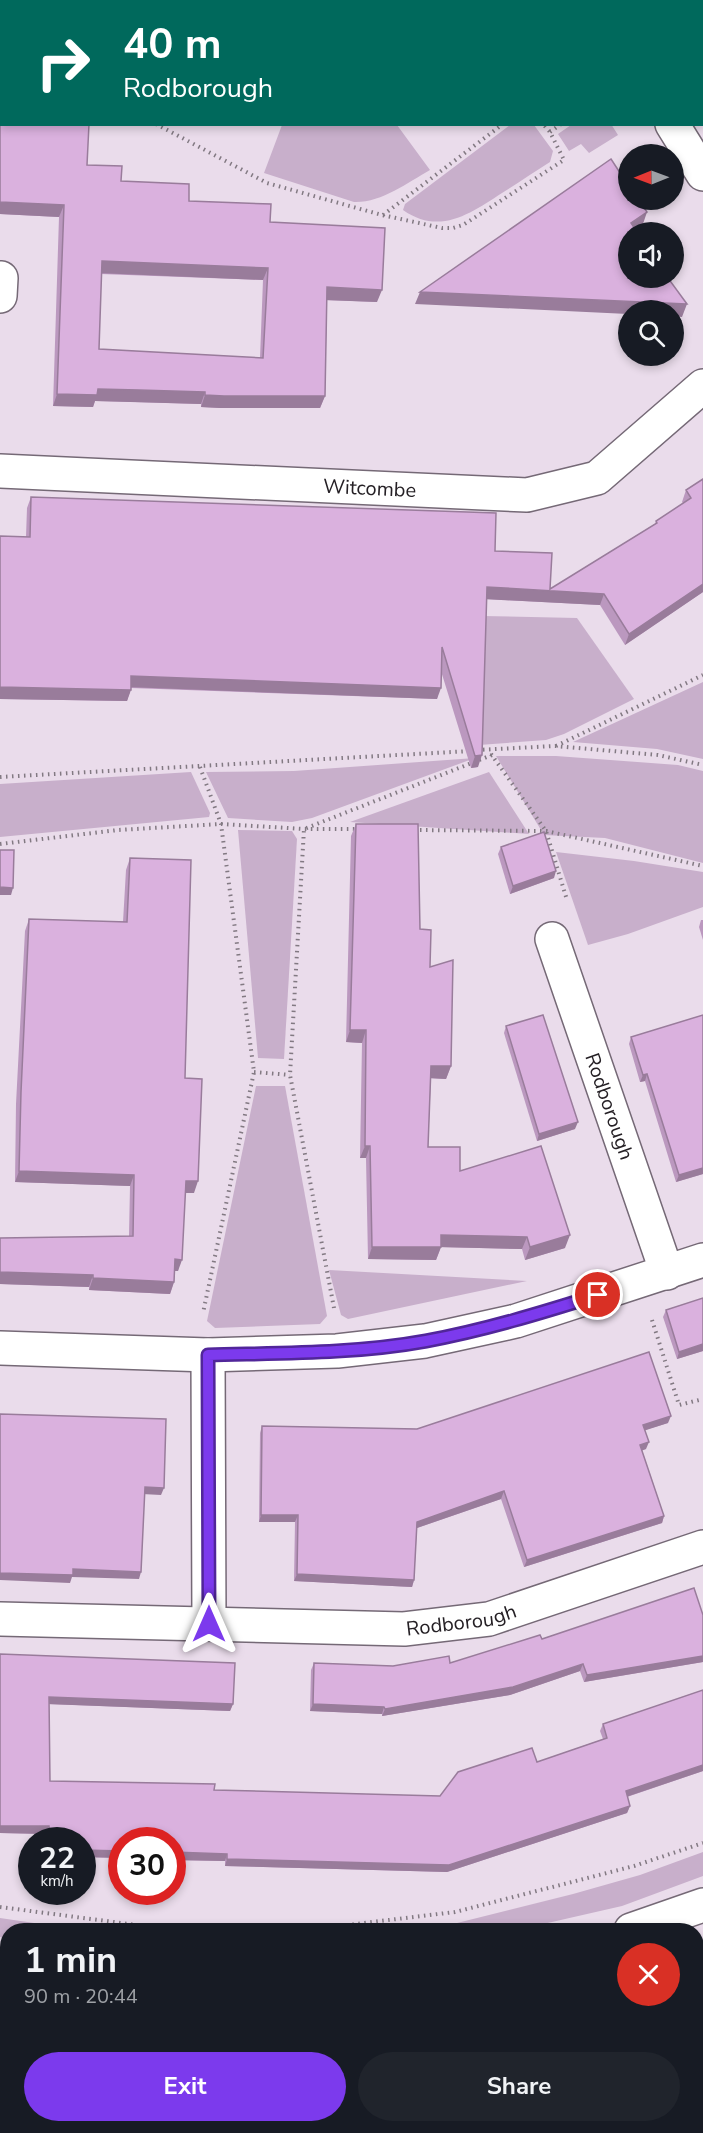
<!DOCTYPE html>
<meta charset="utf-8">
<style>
body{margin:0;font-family:"Nunito Sans",sans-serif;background:#20242c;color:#f1f3f6;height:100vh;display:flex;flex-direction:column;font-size:22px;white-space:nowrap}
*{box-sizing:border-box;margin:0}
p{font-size:20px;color:#9ea1a6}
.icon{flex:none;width:33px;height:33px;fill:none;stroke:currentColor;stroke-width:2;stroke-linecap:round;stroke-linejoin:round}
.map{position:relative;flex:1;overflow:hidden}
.panel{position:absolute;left:0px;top:1923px;width:704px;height:210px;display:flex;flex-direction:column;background:#171b24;border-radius:24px 24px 0 0;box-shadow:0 3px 9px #0003}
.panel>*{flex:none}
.top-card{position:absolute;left:0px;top:0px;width:704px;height:126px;box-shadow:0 3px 9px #0003;background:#00695c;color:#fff;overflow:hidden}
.needle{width:39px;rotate:269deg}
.fabs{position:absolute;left:618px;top:144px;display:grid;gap:12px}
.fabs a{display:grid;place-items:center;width:66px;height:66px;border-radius:50%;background:#171b24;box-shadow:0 3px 9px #0003;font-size:30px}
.speed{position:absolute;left:18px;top:1827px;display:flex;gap:12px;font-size:30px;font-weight:700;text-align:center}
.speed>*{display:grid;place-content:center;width:78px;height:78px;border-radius:50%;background:#171b24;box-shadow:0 3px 9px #0003;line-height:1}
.speed small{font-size:15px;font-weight:400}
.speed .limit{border:9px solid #d22;background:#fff;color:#111}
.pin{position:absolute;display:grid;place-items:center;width:51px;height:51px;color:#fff;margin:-26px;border:3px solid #fff;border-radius:50%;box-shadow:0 2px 6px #0007}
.me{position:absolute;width:66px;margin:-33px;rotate:0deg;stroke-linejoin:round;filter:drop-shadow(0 0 4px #0008)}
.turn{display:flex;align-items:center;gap:21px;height:126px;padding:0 24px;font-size:27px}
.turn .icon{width:78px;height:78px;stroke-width:2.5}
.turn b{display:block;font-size:42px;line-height:51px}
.round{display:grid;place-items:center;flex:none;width:63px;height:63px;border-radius:32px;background:#20242c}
.summary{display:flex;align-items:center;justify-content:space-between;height:102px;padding:0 24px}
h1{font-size:36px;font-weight:700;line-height:45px}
.action{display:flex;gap:12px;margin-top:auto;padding:12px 24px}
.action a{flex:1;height:69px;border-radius:36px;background:#7c3aed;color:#fff;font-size:24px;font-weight:700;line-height:69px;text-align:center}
.action a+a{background:#20242c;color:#f1f3f6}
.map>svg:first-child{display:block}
.green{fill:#c8afcb}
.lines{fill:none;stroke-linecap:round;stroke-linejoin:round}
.minor-casing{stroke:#756976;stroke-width:36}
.tertiary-casing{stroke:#756976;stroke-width:36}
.path{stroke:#827982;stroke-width:4;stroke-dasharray:1.5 4.5;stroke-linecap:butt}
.minor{stroke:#fff;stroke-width:33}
.tertiary{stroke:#fff;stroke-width:33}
.wall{fill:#bb98bf;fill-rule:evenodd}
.shaded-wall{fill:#997c9b}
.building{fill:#dab1de;stroke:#997c9b;stroke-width:1.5;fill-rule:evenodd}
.route-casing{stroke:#51269a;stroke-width:15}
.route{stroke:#7c3aed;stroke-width:10}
.labels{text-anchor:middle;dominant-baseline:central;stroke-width:6;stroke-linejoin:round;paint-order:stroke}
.street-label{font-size:20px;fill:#252025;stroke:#f7e9f9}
</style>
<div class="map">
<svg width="703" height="2133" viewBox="0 0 703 2133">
<rect width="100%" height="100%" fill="#eadceb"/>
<g class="green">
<polygon points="611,124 618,135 589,153 581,144 569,151 558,134 571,125"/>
<path d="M282,125H397L430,170C407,183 381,203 354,202L264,173Z"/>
<path d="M510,125H534L553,151L550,162C534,172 518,183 502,193C471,213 440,236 403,210L405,204Z"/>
<polygon points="482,616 577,618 634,699 564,734 546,740 479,745"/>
<polygon points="703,682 703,759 657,749 573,742"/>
<polygon points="496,756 556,756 678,765 703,771 703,863 605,838 544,835"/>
<polygon points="475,758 312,818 292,822 228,818 206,772 294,771"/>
<polygon points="191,772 210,813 209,817 0,837 0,784"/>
<polygon points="489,772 529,834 350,822"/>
<polygon points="238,830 292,831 297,839 284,1059 258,1058"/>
<polygon points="556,852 634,861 703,872 703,907 628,934 588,945"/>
<polygon points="256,1086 285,1086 327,1316 320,1324 215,1328 207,1321"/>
<polygon points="329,1270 527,1281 348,1319 341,1315"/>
<polygon points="703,1852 703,1876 622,1906 517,1930 396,1930 457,1923 573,1894 640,1875"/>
<polygon points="0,1918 82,1930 8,1930 7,1939 0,1937"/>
<polygon points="703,1952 703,2133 643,2133 643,2126 696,2126 696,1955"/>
</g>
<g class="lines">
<g class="minor-casing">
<g id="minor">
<polyline points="587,0 588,2"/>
<polyline points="702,33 703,32"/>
<polyline points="672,124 703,174"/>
<polyline points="0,296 1,278"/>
<path id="s1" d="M0,471L527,495L597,478L703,386"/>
<path id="s2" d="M552,939L667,1273"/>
<polyline points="0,1348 208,1355 337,1351 425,1341 516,1321 703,1260"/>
<polyline points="208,1355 209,1624"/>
<path id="s3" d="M0,1619L404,1629L489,1619L703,1547"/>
<polyline points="215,2126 216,2133"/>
</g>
</g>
<g class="tertiary-casing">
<g id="tertiary">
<polyline points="631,1930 703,1905"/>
<polyline points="0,1974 8,1975"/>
</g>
</g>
<g class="path">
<polyline points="0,59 2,60"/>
<polyline points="156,124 267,183 382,215 442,228 453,228 463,225 564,160 550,132 543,124"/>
<polyline points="550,132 561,124"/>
<polyline points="383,215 503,124"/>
<polyline points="556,746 703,675"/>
<polyline points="477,750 555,746 658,755 703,765"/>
<polyline points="491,754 546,831 567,900"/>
<polyline points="200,767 221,824 254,1072 203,1313"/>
<polyline points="0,777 470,751"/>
<polyline points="414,830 546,831 703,866"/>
<polyline points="0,844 118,830 221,824 304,829 358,829"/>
<polyline points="254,1072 290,1075"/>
<polyline points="334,1308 290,1075 304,829 492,755"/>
<polyline points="652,1320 679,1405 703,1399"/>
<polyline points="0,1907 167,1929 339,1926 455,1912 634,1866 703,1843"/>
</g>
<use href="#minor" class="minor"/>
<use href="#tertiary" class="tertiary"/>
</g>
<g class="wall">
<polygon points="70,0 300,0 299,2 74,2"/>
<polygon points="432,0 527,0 528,2 433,2"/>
<path d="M87,165L121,181L189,201L270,222L377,302L327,300L325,396L320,408H220L201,407V404L135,402L95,401L93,407L53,406L59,217L0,214ZM101,274L263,280L260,358L99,349Z"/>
<polygon points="703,479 703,592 625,645 600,605 486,599 478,767 471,768 441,671 437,699 131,688 127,701 0,699 0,536 26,537 27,508 31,497 495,551 550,589 655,524 656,521 683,503 682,502 686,490"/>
<polygon points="356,824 420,929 430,967 451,1066 446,1079 431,1078 428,1147 460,1171 565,1248 525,1260 522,1249 441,1247 436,1260 368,1259 366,1158 360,1158 362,1043 346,1042 351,836"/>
<polygon points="501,847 554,878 510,894 498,854"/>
<polygon points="130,858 185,1078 194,1193 185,1193 178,1271 175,1271 174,1282 170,1294 89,1290 89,1287 0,1284 129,1236 130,1186 15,1182 16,1104 25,931 29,919 123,922 126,870"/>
<polygon points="701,920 703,920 703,940 699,927"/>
<polygon points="703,1015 703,1174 676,1182 645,1081 640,1082 629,1044 631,1037"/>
<polygon points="506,1026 575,1129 537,1141 504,1033"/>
<polygon points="703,1298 703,1351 677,1359 663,1317 666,1310"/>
<polygon points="668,1423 645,1430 646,1449 642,1450 664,1516 662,1523 524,1567 501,1499 417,1528 414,1580 412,1587 294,1581 295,1522 259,1522 260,1433 262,1426 417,1429"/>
<polygon points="703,1615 703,1662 584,1682 580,1671 510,1695 382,1716 382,1714 310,1711 311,1670 314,1663 393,1666 450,1663 542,1639"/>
<polygon points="0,1654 233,1704 230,1711 49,1704 50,1781 214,1790 440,1796 603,1739 600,1731 603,1724 703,1690 703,1771 627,1797 630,1806 627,1813 447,1872 225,1866 225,1861 172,1860 172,1840 122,1840 122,1858 82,1857 82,1840 47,1840 47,1834 0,1833"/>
<rect x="63" y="2126" width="69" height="7"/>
<rect x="283" y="2126" width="88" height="7"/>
<polygon points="456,2126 647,2126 645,2133 456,2133"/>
</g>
<g class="shaded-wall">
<polygon points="0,202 64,205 59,217 0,214"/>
<polygon points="647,212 643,224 631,232 631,223"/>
<polygon points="102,261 268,268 263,280 97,273"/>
<polygon points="327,287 382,290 377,302 323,300"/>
<polygon points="420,292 687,304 682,317 674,316 674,310 628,310 628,314 415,304"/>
<polygon points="98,389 139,390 205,392 201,404 95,401 93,407 53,406 57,394"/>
<polygon points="205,395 325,396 320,408 220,408 201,407"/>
<polygon points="703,584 703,592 625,645 629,634"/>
<polygon points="487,587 604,594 600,605 483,599"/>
<polygon points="131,676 441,688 437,699 127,687"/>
<polygon points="0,687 131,690 127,701 0,699"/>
<polygon points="482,755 478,767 471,768 475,756"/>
<polygon points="556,871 554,878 510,894 513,886"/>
<polygon points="0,887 13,888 11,895 0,895"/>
<polygon points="350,1030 366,1030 362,1043 346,1042"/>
<polygon points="431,1066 451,1066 446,1079 426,1078"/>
<polygon points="647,1074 645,1081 640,1082 643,1075"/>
<polygon points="578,1122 575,1129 537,1141 539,1134"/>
<polygon points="365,1146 370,1146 366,1158 360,1158"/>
<polygon points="703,1168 703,1174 676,1182 679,1175"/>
<polygon points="19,1171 134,1175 130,1186 15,1182"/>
<polygon points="186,1181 198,1181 194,1193 181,1193"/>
<polygon points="441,1235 527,1237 522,1249 436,1247"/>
<polygon points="570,1235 565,1248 525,1260 530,1247"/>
<polygon points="372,1247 441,1247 436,1260 368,1259"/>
<polygon points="175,1259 182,1260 178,1271 171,1271"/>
<polygon points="0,1272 93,1275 89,1287 0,1284"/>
<polygon points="93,1278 174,1282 170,1294 89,1290"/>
<polygon points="703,1344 703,1351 677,1359 679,1352"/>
<polygon points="671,1416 668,1423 640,1432 643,1425"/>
<polygon points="649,1442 646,1449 638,1452 640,1445"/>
<polygon points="145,1487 164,1488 161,1495 142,1494"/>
<polygon points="504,1491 501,1499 414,1529 417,1522"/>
<polygon points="261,1515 298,1515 295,1522 259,1522"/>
<polygon points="664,1516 662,1523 524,1567 527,1560"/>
<polygon points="73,1569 141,1572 139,1579 72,1577 70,1583 0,1580 0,1573"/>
<polygon points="297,1574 414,1580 412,1587 294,1581"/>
<polygon points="703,1656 703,1662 584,1682 587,1675"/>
<polygon points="583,1664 580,1671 510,1695 382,1716 385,1709"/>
<polygon points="49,1697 233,1704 230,1711 46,1704"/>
<polygon points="313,1704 384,1707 382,1714 310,1711"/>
<polygon points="703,1765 703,1771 623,1798 626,1791"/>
<polygon points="630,1806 627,1813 447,1872 225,1866 227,1859"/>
<polygon points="0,1826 49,1826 47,1834 0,1833"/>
<polygon points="82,1850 122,1851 122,1858 82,1857"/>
<polygon points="172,1852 227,1854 225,1861 172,1860"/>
<polygon points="609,2126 647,2126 645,2133 516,2133 517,2130"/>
</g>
<g class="building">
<polygon points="111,0 300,0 299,2 116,2"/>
<polygon points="444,0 527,0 528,2 445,2"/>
<path d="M0,109H2V124H89L87,165L122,166L121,181L189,184V201L271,204L270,222L385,228L382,290L327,287L325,396H224L205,395V392L139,390L98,389L97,395L57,394L64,205L0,202ZM102,261L268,268L263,358L99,349Z"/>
<polygon points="611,159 628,185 628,200 639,200 647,212 631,223 637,232 628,232 628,278 668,278 687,304 420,292"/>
<polygon points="703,479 703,584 629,634 604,594 487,587 482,755 475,756 442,647 441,688 131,676 131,690 0,687 0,536 30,537 31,497 496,513 495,551 552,553 550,589 657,523 656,521 691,498 686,490"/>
<polygon points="356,824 418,824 420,929 431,930 430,967 453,960 451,1066 431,1066 428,1147 460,1147 460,1171 541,1146 570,1235 530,1247 527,1237 441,1235 441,1247 372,1247 370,1146 365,1146 366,1030 350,1030"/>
<polygon points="544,832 556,871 513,886 501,847"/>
<polygon points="0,850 14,850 13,888 0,887"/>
<polygon points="130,858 191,860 185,1078 202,1079 198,1181 186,1181 182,1260 175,1259 174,1282 93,1278 93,1275 0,1272 0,1238 133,1236 134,1175 19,1171 21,1092 29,919 127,922"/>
<polygon points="543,1015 578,1122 539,1134 506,1026"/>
<polygon points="703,1015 703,1168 679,1175 647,1074 643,1075 631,1037"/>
<polygon points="703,1298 703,1344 679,1352 666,1310"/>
<polygon points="649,1352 671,1416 643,1425 649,1442 640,1445 664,1516 527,1560 504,1491 417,1522 414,1580 297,1574 298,1515 261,1515 262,1426 417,1429"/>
<polygon points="0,1414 166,1419 164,1488 145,1487 141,1572 73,1569 73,1575 0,1573"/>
<polygon points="694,1588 703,1615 703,1656 587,1675 583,1664 513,1687 385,1709 384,1707 313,1704 314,1663 393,1666 449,1656 450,1663 540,1635 542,1639"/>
<polygon points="0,1654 235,1663 233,1704 49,1697 50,1781 215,1784 214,1790 440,1796 458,1772 532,1748 537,1762 607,1738 603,1724 703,1690 703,1765 626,1791 630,1806 449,1865 227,1859 227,1854 172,1852 172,1840 122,1840 122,1851 82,1850 82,1840 49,1840 49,1826 0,1826"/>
<rect x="68" y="2126" width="64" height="7"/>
<rect x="288" y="2126" width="83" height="7"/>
<polygon points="460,2126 609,2126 517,2130 517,2133 461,2133"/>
</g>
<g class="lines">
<g class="route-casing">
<path id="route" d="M209,1624L208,1355C280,1353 355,1354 426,1341C485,1330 541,1313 598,1295"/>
</g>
<use href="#route" class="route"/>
</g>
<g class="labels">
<g class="street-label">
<text stroke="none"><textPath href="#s1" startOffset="370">Witcombe</textPath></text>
<text stroke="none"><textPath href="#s2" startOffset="177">Rodborough</textPath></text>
<text stroke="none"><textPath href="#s3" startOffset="462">Rodborough</textPath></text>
</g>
</g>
</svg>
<div class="fabs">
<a><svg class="needle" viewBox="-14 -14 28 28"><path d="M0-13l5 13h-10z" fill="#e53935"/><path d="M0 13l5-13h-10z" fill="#9ea1a6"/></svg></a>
<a><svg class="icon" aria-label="sound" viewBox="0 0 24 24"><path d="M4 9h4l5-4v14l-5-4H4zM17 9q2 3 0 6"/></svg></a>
<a><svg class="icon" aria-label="search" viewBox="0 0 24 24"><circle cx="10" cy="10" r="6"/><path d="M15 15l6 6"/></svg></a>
</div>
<div class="speed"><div>22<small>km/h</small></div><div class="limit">30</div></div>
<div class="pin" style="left:598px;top:1295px;background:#d93025"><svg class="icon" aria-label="arrive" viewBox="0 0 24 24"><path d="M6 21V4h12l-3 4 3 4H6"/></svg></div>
<svg class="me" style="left:209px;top:1624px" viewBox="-20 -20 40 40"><path d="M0-17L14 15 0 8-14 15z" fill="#7c3aed" stroke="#fff" stroke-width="4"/></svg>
<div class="top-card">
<div class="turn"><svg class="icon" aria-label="right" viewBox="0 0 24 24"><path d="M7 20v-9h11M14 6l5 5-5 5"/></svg><div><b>40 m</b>Rodborough</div></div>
</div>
<section class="panel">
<div class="summary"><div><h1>1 min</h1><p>90 m · 20:44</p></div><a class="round" style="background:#d93025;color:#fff"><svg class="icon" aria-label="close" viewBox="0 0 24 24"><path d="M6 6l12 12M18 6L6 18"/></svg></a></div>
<div class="action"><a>Exit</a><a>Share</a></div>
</section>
</div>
